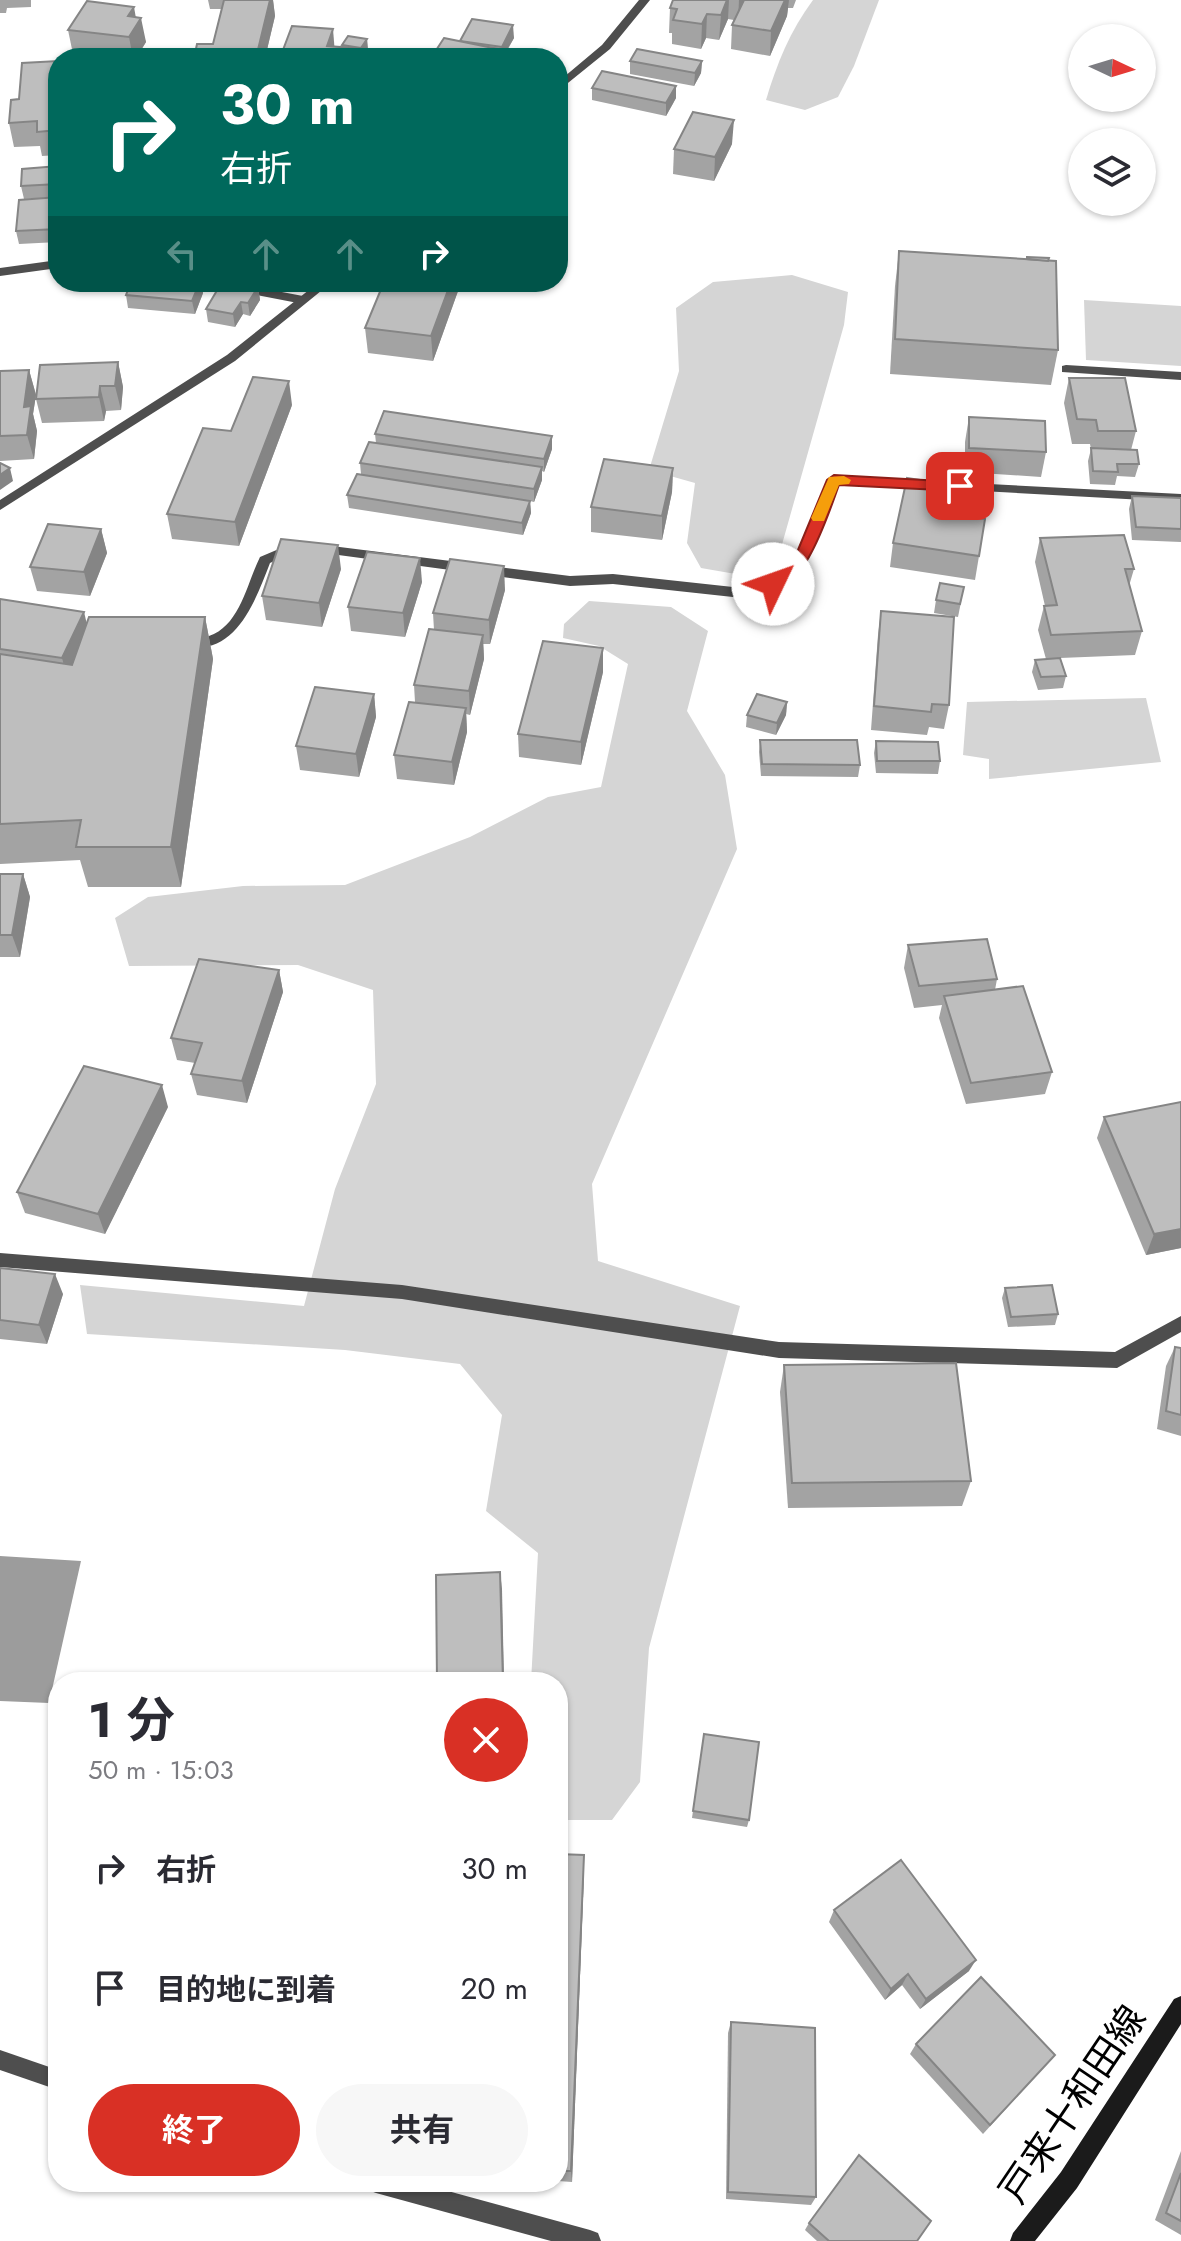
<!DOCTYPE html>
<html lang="ja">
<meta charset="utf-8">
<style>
body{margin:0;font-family:Jost,"Noto Sans JP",sans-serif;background:#f7f7f7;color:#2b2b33;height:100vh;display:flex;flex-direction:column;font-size:30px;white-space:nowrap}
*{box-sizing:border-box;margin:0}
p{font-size:26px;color:#7c7c81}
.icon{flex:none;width:44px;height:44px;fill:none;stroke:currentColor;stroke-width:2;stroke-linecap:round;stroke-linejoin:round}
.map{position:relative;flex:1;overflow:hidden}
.sheet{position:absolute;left:48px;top:1672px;width:520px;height:520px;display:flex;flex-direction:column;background:#fff;border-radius:32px;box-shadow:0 2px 6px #0004}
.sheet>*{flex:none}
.top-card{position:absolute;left:48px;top:48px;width:520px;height:244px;border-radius:32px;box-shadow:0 2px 6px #0004;background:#00695c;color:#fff;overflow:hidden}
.needle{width:52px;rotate:94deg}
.fabs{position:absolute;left:1068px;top:24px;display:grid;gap:16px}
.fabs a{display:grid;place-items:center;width:88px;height:88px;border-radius:50%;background:#fff;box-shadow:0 2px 6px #0004;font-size:40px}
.pin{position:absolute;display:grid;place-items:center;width:68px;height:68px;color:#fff;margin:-34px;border-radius:16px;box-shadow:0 4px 12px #0006}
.me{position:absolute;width:88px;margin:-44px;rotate:48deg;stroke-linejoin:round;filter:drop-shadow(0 0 6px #0008)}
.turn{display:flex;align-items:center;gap:28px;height:168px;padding:0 40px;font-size:36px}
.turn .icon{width:104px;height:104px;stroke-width:2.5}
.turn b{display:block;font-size:56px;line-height:68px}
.lanes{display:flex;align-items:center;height:76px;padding:0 40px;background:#0003;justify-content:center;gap:40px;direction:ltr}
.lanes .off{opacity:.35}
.round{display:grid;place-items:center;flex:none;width:84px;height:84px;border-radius:42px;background:#f7f7f7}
.summary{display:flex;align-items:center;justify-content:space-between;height:136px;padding:0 40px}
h1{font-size:48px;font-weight:700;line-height:60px}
.action{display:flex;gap:16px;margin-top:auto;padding:16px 40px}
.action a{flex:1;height:92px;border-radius:48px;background:#d93025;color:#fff;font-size:32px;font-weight:700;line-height:92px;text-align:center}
.action a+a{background:#f7f7f7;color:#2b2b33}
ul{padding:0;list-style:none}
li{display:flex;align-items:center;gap:24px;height:120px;padding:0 40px}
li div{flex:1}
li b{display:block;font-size:30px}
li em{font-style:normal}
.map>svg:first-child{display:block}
.green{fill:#d5d5d5}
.water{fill:#9c9c9c}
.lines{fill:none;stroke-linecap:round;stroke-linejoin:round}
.lane{fill:#4e4e4e;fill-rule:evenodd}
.street{fill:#4e4e4e;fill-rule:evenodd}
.secondary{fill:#1b1b1b;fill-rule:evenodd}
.wall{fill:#a3a3a3}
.shaded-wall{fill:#858585}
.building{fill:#bebebe;stroke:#858585;stroke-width:2}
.route{fill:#d93025;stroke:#8d1f18;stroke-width:2}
.slow{fill:#f59e0b}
.labels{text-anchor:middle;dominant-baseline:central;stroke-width:8;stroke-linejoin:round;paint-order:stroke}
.near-street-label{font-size:38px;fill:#000;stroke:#fff}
</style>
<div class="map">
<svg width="1181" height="2241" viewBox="0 0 1181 2241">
<rect width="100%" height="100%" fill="#fff"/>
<g class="green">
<path d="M813,0H879L854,66L838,97L805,110L766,100C777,63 790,31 813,0Z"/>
<polygon points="792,275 848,292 844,325 781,548 747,576 701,568 687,543 695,483 649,470 679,371 676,308 713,282"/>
<polygon points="1084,300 1181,306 1181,366 1086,360"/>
<polygon points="589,601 671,607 708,631 687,711 725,775 737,849 592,1184 598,1261 740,1306 649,1648 640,1782 612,1820 558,1820 558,1682 531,1682 538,1553 486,1511 502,1415 460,1364 345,1350 87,1334 80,1285 304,1306 335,1189 376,1084 373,990 298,965 129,966 115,918 148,897 243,886 345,885 470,837 548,797 601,787 628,664 599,646 563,638 564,624"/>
<polygon points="1146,698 1161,762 989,779 989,759 963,755 967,702"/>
</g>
<polygon class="water" points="0,1556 81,1561 49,1703 0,1701"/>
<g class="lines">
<g class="lane">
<polygon points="58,260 58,268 0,276 0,268"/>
<polygon points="204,282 229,282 303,296 309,300 303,304 210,286"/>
<polygon points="1066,365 1181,372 1181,380 1062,372 1062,366"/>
<polygon points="834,476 927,481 933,485 927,489 839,484 804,568 778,587 733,597 613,584 570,586 316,552 309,548 316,544 570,576 613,574 733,587 769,580 793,562 828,480"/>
<polygon points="950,482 1181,494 1181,502 945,489 945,483"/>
<path d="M293,543L300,547L298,550L270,563C255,601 236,658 183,646V640C192,638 200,639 209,636C240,626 247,583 260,557Z"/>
<polygon points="0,1253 402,1285 779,1342 1115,1352 1181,1316 1181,1332 1117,1368 779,1358 402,1299 0,1267"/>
<polygon points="0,2050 58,2070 58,2090 0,2070"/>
<polygon points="365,2182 415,2182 590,2230 598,2233 601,2241 551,2241 376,2193 368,2190"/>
</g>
<g class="street">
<polygon points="639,0 650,0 610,49 558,91 558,82 602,45"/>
<polygon points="319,282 332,282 235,361 0,510 0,500 227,355"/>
</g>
<polygon class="secondary" points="1181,1996 1181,2024 1077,2188 1035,2241 1010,2241 1013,2233 1061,2172 1174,1999"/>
</g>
<g class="wall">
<polygon points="0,0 31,0 31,7 7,8 6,13 0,13"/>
<polygon points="208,0 273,0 275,16 265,58 194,58 213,44 222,9 210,9"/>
<polygon points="673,0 796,0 793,8 788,8 787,16 770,56 731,49 732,25 734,20 728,19 719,40 706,38 701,49 672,44 672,33 669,33 670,8"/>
<polygon points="136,17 146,42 136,58 103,58 73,54 68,30"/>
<polygon points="514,38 503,58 431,58 460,42"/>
<polygon points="367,39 368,51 364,58 280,58 335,47 342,47 342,45"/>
<polygon points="58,61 58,155 42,156 40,146 14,147 9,123 19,99"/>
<polygon points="630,61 702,61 701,73 694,86 630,74"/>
<polygon points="676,86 676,98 666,116 592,100 592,88"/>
<polygon points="732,144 714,181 673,174 674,149"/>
<polygon points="58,166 58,197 24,199 21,186"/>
<polygon points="58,197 58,242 19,244 16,231"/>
<polygon points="899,251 1058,350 1051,385 890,374 895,286"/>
<polygon points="131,282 201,282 203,293 195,314 128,308 126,295"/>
<polygon points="258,282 294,282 289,289"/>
<polygon points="258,287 260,300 250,316 243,314 235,327 208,322 206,309"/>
<polygon points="458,291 433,361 368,353 365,328"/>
<polygon points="118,362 123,387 121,410 106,411 104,421 42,423 36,399"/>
<polygon points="29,370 36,395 33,414 37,431 34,459 0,461 0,371"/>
<polygon points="1069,378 1136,431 1131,450 1139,464 1135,477 1117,476 1115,485 1090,484 1088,461 1091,449 1090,444 1072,444 1064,403"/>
<polygon points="292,405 239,546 172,539 167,514"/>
<polygon points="969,417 1046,452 1041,477 965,472 965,442"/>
<polygon points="375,434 552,449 544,472 542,471 542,480 534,502 530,501 531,513 523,535 349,508 347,495 361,474 360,463 376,443"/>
<polygon points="673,468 672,492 662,540 591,532 591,507"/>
<polygon points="1132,496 1181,498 1181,542 1132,540 1129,509"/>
<polygon points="975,517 979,556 975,580 890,567 893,543"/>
<polygon points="101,529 107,553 90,596 37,591 30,567"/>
<polygon points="1040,538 1134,569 1129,586 1142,631 1135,655 1060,658 1066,676 1063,688 1038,690 1032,672 1035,660 1046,659 1038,630 1044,606 1045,606 1035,562"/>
<polygon points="341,569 322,627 266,620 262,596"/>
<polygon points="422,582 405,637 351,631 348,607"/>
<polygon points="964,587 958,617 934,613 936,600"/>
<polygon points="505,590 490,644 483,644 484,659 470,715 466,714 467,732 454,785 397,779 394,755 415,702 414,685 434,630 433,613"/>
<polygon points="0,599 87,624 205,617 213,659 181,887 88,887 80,860 0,864"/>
<polygon points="881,611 949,705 944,729 929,727 927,735 871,730 878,635"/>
<polygon points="603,648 603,672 581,765 519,757 518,734"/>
<polygon points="374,694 376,717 359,777 300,770 296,746"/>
<polygon points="787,702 786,715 776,735 746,727 747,715"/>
<polygon points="760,740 860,765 858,777 761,776 759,752"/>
<polygon points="876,741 940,761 938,774 876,773 874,753"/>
<polygon points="0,874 23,874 30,897 20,957 0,957"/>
<polygon points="908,945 997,979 995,990 1052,1072 1045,1094 966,1104 939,1018 942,1005 914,1008 904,968"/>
<polygon points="279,970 283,992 247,1103 197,1095 191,1074 195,1063 177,1060 171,1038"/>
<polygon points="168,1107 105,1234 25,1213 17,1192"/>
<polygon points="1104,1117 1181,1248 1146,1255 1097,1138"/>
<polygon points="0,1268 63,1294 47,1344 0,1339"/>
<polygon points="1005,1288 1058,1314 1055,1325 1008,1327 1002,1298"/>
<polygon points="1175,1347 1181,1348 1181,1436 1157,1429 1166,1366"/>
<polygon points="784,1365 971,1481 962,1506 788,1508 780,1392"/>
<polygon points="704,1734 749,1820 747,1827 692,1818"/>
<polygon points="558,1854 584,1873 572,2182 558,2181"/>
<polygon points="834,1910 969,1971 920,2009 902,1985 885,2000 829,1922"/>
<polygon points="731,2022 816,2197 811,2205 726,2199 728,2033"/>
<polygon points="916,2044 1055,2055 983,2134 910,2054"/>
<polygon points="1181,2151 1181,2235 1155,2220"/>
<polygon points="809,2223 917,2241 817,2241 805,2230"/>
</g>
<g class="shaded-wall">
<polygon points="268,0 273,0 275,16 265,58 256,58"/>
<polygon points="727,0 729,0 728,19 719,40 721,15"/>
<polygon points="739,0 744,0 738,21"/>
<polygon points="785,0 789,0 787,16 770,56 771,31"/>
<polygon points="134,7 137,24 141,18 146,42 136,58 133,58 129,37 128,16"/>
<polygon points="707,14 706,38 701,49 702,24"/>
<polygon points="513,25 514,38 502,58 502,47"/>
<polygon points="333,29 335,54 327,46"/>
<polygon points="367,39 368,51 364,58 362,58 361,48"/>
<polygon points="498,49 498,58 492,58"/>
<polygon points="702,61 701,73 694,86 695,73"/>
<polygon points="676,86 676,98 666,116 666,103"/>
<polygon points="734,120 732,144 714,181 715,157"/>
<polygon points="200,282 203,293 195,314 192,301"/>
<polygon points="288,282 294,282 289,289"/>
<polygon points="451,282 458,282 458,291 433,361 431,336"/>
<polygon points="258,287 260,300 250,316 248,303"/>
<polygon points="241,302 243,314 235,327 233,314"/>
<polygon points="118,362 123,387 121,410 115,386"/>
<polygon points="29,370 36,395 33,414 37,431 34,459 27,435 24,407"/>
<polygon points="289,381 292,405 239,546 235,522"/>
<polygon points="100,386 106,411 104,421 99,397"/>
<polygon points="552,436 552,449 544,472 544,459"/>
<polygon points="542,467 542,480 534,502 534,489"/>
<polygon points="10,468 13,481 0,490 0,475"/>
<polygon points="673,468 672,492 662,540 662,516"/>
<polygon points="530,501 531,513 523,535 522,523"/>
<polygon points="101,529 107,553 90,596 84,572"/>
<polygon points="338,545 341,569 322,627 319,603"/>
<polygon points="420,558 422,582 405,637 403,613"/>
<polygon points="504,566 505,590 490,644 489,620"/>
<polygon points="84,612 94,653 73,699 62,658"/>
<polygon points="205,617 213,659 181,887 171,847"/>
<polygon points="483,635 484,659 470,715 469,691"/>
<polygon points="603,648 603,672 581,765 581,742"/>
<polygon points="374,694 376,717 359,777 356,754"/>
<polygon points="787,702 786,715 776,735 777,723"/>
<polygon points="466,708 467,732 454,785 452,762"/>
<polygon points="23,874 30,897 20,957 12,935"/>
<polygon points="279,970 283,992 247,1103 242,1081"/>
<polygon points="162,1085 168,1107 105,1234 98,1214"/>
<polygon points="1181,1229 1181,1248 1146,1255 1154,1234"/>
<polygon points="55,1274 63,1294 47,1344 39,1325"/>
<polygon points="500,1572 502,1589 504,1682 503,1682"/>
<polygon points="584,1855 584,1873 572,2182 571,2171"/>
<polygon points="976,1960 969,1971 920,2009 926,1999"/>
<polygon points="908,1974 902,1985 885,2000 891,1989"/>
</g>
<g class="building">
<polygon points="224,0 270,0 256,58 194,58 197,44 213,44"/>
<polygon points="673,0 727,0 721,15 707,14 702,24 673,20 677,9 670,8"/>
<polygon points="744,0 785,0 771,31 732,25"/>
<polygon points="87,1 134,7 128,16 141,18 129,37 68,30"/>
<polygon points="472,19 513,25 502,47 460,41"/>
<polygon points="292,26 333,29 327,46 353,48 349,58 280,58"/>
<polygon points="348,36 367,39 361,48 342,45"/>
<polygon points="444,38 498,49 492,58 431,58"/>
<polygon points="637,49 702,61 695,73 630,61"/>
<polygon points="58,61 58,130 37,132 37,121 9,123 11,100 19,99 22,63"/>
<polygon points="602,71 676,86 666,103 592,88"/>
<polygon points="693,112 734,120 715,157 674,149"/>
<polygon points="58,166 58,184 21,186 22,169"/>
<polygon points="58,197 58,229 16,231 19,200"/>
<polygon points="899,251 1056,261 1058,350 895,339"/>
<polygon points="1027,257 1049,258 1048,261 1027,259"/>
<polygon points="131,282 200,282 192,301 126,295"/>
<polygon points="222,282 229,282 258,287 248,303 241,302 233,314 206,309"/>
<polygon points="384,282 451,282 431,336 365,328"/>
<polygon points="118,362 115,386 100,386 99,397 36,399 40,365"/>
<polygon points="29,370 24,407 31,406 27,435 0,436 0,371"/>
<polygon points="253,377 289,381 235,522 167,514 203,428 231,431"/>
<polygon points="1069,378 1125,378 1136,431 1098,431 1096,420 1077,419"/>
<polygon points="384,411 552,436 544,459 375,434"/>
<polygon points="969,417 1045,421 1046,452 969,448"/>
<polygon points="369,442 542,467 534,489 360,463"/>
<polygon points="1091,448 1137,450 1139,464 1117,464 1118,472 1093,471"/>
<polygon points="604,459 673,468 662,516 591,507"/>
<polygon points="0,463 10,468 0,475"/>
<polygon points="357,474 530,501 522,523 347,495"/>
<polygon points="907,478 981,489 975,517 985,519 979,556 893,543"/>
<polygon points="1132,496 1181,498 1181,529 1136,527"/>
<polygon points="48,524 101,529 84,572 30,567"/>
<polygon points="1124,535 1134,569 1125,569 1142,631 1051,635 1044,606 1057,605 1040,538"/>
<polygon points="281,539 338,545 319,603 262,596"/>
<polygon points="367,552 420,558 403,613 348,607"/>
<polygon points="450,559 504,566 489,620 433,613"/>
<polygon points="940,583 964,587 960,604 936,600"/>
<polygon points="0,599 84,612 62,658 0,649"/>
<polygon points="881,611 954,617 949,705 932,704 931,712 874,706"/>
<polygon points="89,617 205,617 171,847 76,847 81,820 0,824 0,654 72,665"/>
<polygon points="429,629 483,635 469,691 414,685"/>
<polygon points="543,641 603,648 581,742 518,734"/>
<polygon points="1060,658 1066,676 1041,677 1035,660"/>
<polygon points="315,687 374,694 356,754 296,746"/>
<polygon points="757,694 787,702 777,723 747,715"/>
<polygon points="409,702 466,708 452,762 394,755"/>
<polygon points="760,740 857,740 860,765 762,764"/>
<polygon points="876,741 938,742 940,761 877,761"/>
<polygon points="0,874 23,874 12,935 0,935"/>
<polygon points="987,939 997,979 919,986 908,945"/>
<polygon points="199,959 279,970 242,1081 191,1074 202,1043 171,1038"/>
<polygon points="1023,986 1052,1072 971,1083 944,996"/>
<polygon points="84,1066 162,1085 98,1214 17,1192"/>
<polygon points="1181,1102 1181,1229 1154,1234 1104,1117"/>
<polygon points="0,1268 55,1274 39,1325 0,1320"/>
<polygon points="1052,1285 1058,1314 1011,1317 1005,1288"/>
<polygon points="1175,1347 1181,1348 1181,1415 1166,1411"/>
<polygon points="956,1363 971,1481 792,1483 784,1365"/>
<polygon points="500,1572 503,1682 437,1682 436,1575"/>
<polygon points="704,1734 759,1742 749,1820 693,1811"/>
<polygon points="558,1854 584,1855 571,2171 558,2171"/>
<polygon points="901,1860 976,1960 926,1999 908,1974 891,1989 834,1910"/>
<polygon points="981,1977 1055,2055 990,2125 916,2044"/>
<polygon points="731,2022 815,2028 816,2197 728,2192"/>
<polygon points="859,2155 931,2221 917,2241 829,2241 809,2223"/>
<polygon points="1181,2173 1181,2221 1166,2213"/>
</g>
<path class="route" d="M834,475L960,482L968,486L960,491L839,485C829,511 804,596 767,588V580L793,562L827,480Z"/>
<polygon class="slow" points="844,476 851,480 849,484 839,485 824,521 813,521 811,518 829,477"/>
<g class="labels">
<g class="near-street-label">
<text transform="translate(1072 2104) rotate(-56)">戸来十和田線</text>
</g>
</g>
</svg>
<div class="fabs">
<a><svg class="needle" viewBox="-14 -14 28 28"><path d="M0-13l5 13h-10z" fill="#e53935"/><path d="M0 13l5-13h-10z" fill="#7c7c81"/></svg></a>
<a><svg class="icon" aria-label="layers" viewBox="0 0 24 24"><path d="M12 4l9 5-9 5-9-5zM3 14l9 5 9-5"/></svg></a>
</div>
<div class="pin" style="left:960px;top:486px;background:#d93025"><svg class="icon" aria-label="arrive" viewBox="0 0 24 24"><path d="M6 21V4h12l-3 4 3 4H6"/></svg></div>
<svg class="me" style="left:773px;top:584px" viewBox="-20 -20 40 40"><circle r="19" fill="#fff"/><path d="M0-13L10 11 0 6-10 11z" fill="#d93025"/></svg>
<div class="top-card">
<div class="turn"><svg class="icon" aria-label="right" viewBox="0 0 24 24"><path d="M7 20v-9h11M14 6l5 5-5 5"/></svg><div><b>30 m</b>右折</div></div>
<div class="lanes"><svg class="icon off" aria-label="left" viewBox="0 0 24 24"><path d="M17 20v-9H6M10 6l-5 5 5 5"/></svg><svg class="icon off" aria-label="ahead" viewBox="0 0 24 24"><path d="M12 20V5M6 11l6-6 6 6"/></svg><svg class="icon off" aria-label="ahead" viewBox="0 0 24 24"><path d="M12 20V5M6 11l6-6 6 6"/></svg><svg class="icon" aria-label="right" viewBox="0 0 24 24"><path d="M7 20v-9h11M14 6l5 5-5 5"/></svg></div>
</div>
<section class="sheet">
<div class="summary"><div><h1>1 分</h1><p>50 m · 15:03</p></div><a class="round" style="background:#d93025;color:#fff"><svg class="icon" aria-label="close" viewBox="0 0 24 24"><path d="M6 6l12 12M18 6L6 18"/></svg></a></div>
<ul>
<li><svg class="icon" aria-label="right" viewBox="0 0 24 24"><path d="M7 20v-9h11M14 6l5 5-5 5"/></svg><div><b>右折</b></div><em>30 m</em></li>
<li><svg class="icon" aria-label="arrive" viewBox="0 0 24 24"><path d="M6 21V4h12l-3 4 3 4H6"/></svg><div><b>目的地に到着</b></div><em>20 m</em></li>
</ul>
<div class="action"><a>終了</a><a>共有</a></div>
</section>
</div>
